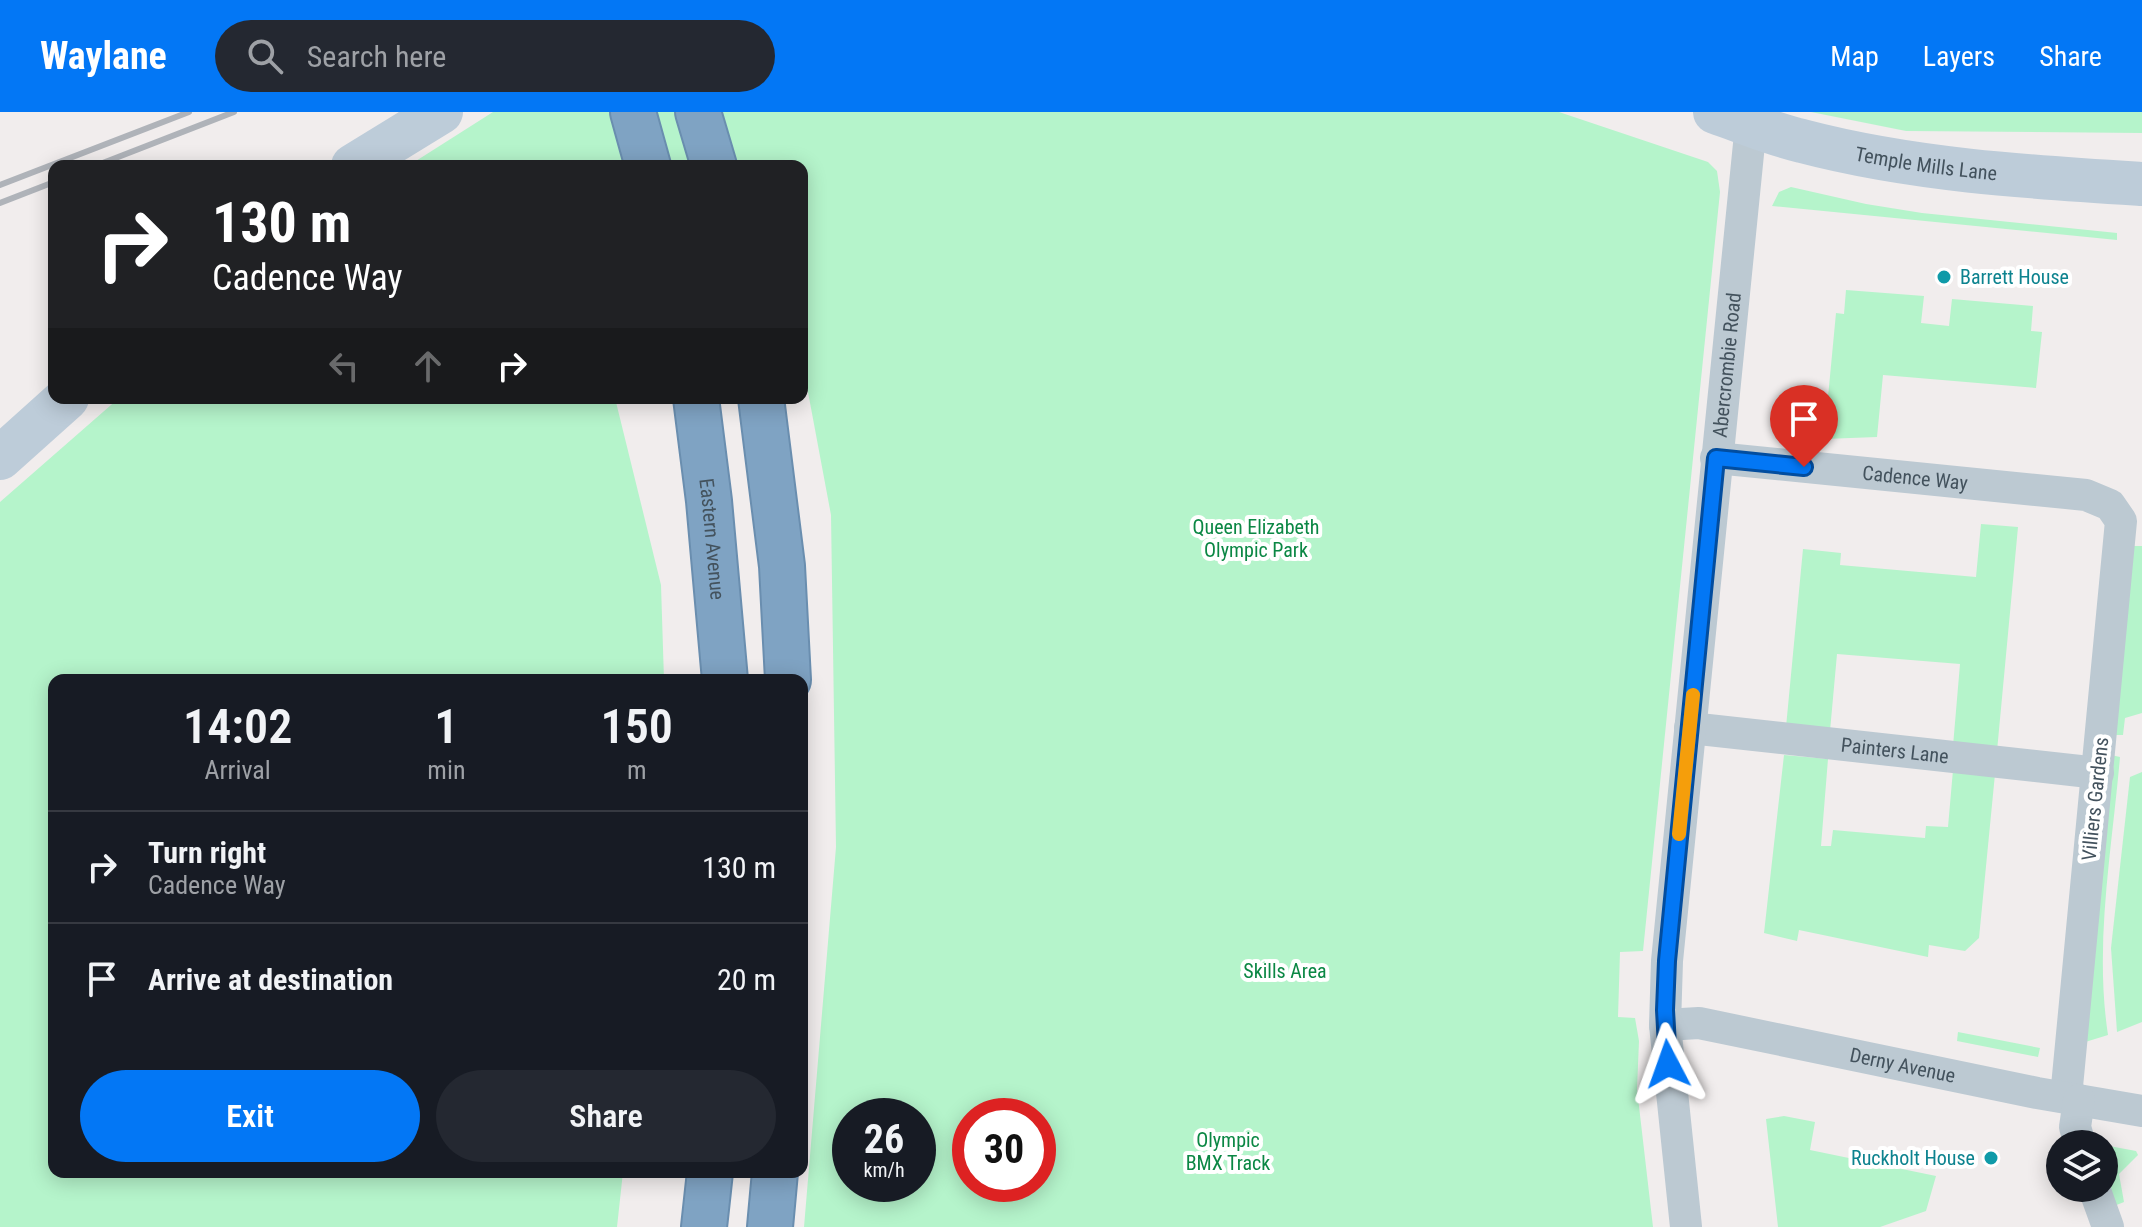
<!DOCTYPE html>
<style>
body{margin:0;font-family:"Roboto Condensed",sans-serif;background:#242831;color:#f1f3f6;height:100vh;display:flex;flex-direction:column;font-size:30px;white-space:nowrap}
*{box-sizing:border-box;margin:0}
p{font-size:26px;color:#9ea1a6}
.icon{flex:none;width:44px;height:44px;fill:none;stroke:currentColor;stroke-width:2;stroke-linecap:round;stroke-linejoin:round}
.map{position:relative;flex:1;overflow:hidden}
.side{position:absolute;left:48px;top:562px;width:760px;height:504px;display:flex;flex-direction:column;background:#171b24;border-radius:16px;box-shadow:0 4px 20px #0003}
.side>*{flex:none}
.guide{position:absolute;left:48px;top:48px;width:760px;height:244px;border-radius:16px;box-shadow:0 4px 20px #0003;background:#202124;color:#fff;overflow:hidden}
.controls{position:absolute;left:2046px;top:1018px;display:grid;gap:16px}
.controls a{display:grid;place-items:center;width:72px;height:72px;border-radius:50%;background:#171b24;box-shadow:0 4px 20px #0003;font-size:40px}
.speed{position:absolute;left:832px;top:986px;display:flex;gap:16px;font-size:40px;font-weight:700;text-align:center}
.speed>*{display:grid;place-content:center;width:104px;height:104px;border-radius:50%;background:#171b24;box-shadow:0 4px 20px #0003;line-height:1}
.speed small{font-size:20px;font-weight:400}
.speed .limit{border:12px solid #d22;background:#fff;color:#111}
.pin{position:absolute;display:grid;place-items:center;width:68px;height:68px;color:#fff;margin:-82px -34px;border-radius:50% 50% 50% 0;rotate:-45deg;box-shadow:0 0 8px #0007}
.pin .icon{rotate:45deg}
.me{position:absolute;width:88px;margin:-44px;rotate:356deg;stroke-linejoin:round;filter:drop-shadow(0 0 6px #0008)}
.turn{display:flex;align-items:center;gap:28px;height:168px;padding:0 32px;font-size:36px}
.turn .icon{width:104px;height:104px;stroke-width:2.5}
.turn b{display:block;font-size:56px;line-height:68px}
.lanes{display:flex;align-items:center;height:76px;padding:0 32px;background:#0003;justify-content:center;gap:40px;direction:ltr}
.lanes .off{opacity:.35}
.eta{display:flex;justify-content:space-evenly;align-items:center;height:136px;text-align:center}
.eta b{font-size:48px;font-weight:600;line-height:56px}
.action{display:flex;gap:16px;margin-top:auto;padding:16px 32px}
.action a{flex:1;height:92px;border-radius:48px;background:#0377f5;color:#fff;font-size:32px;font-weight:600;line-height:92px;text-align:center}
.action a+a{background:#242831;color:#f1f3f6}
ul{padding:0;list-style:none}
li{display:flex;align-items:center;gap:24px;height:112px;padding:0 32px;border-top:2px solid #363941}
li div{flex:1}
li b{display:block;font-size:30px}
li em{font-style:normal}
header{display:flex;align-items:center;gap:48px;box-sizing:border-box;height:112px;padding:0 40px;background:#0377f5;color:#fff}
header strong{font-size:38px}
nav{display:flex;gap:44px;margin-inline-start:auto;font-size:28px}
.search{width:560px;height:72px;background:#242831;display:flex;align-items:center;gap:20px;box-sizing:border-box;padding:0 28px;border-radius:44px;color:#9ea1a6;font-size:30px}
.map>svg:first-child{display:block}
.green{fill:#b5f4cb;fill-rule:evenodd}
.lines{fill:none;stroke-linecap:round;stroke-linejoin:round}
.highway-casing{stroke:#6a8eaf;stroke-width:48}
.street{stroke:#bcc9d2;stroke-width:32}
.secondary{stroke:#bdccd9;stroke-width:44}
.highway{stroke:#7fa3c3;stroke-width:44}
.rail{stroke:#afb3b9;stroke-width:6}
.route-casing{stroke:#024d9f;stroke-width:20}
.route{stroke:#0377f5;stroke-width:14}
.slow{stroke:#f59e0b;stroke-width:14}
.culture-dot{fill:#0f9aa8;stroke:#fff;stroke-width:3}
.labels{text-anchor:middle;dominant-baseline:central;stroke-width:8;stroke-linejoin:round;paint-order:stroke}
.street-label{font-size:20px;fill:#43525d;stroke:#fff}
.culture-label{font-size:20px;fill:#0d838f;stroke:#fff;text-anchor:start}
.park-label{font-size:20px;fill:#0b8744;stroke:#fff}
</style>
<header>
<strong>Waylane</strong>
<div class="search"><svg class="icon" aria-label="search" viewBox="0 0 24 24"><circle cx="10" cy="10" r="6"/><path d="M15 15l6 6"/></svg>Search here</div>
<nav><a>Map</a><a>Layers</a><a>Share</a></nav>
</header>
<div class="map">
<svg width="2142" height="1115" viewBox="0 0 2142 1115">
<rect width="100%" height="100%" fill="#f1eded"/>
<g class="green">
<path d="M493,0H1559L1708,50L1717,59L1720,80L1643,839L1620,840L1618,905L1635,906L1639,929L1637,977L1653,1115H804L836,735L831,403L802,248V54H408ZM850,1004H918V1072H850ZM970,1004H1038V1072H970Z"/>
<polygon points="1811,0 2142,0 2142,21 1906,19"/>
<polygon points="1791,75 1866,92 1922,101 2117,121 2117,128 1772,94 1779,80"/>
<polygon points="1846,178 1924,184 1921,211 1949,214 1952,187 2033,194 2031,219 2042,220 2036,276 1883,263 1877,325 1824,327 1836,201 1844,202"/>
<polygon points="119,286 615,286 661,473 664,568 54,568 54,1060 623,1060 617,1115 0,1115 0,390"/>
<polygon points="1981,412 2018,415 1997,639 1953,634 1960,552 1837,542 1830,619 1786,615 1803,437 1841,441 1840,453 1976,465"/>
<polygon points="2131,434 2142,434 2142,601 2125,606 2123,623 2113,623"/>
<polygon points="1784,643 1828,647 1821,734 1831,734 1833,718 1925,726 1926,714 1948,715 1953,658 1995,662 1979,826 1965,839 1929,833 1928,845 1799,818 1797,829 1764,821"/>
<path d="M2111,643L2120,645C2112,738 2094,831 2108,923L2082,931Z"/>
<polygon points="2142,660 2142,910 2117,920 2111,836 2130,665"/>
<polygon points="1958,920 2040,936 2038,945 1957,929"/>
<polygon points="1784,1004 1815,1010 1810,1038 1936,1064 1926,1099 1880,1115 1778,1115 1766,1007"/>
<polygon points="2104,1033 2136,1039 2138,1043 2119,1062 2124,1090 2114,1094 2104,1065"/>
</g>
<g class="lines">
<g class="highway-casing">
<g id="highway">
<polyline points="633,0 648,54"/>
<polyline points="698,0 714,54"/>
<path id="s6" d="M696,286L709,389L725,568"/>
<polyline points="761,286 782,454 788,568"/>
<polyline points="704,1115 710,1060"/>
<polyline points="770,1115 775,1060"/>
</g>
</g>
<g class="street">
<path id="s1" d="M1716,346L2086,383L2110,393L2121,409L2066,985"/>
<path id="s2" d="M1690,616L2098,661"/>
<path id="s3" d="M1665,913L1699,911L2037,981L2142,999"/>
<polyline points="2079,988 2075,1015 2080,1032"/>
<polyline points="2094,1076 2108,1115"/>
<path id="s4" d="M1686,1115L1665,913L1667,849L1751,12"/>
</g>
<g class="secondary">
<path id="s5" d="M1715,0C1744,10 1772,22 1802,29C1912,58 2029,65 2142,72"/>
<polyline points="353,54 441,0"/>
<polyline points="0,346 67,286"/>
</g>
<use href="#highway" class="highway"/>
<g class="rail">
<polyline points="95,54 234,0"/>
<polyline points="0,73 189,0"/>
<polyline points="0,91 54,70"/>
</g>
</g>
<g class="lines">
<g class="route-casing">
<polyline id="route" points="1668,952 1665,898 1667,849 1716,346 1804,355"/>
</g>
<use href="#route" class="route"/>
<polyline class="slow" points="1679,722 1693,583"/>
</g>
<g class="culture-dot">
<circle cx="1944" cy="165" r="8"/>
<circle cx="1991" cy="1046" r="8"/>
</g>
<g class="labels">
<g class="street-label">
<text stroke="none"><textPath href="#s5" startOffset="218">Temple Mills Lane</textPath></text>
<text stroke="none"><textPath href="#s4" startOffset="866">Abercrombie Road</textPath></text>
<text stroke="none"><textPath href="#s1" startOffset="200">Cadence Way</textPath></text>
<text stroke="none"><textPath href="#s6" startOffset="142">Eastern Avenue</textPath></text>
<text stroke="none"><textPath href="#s2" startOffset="206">Painters Lane</textPath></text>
<text transform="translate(2095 687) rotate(-84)">Villiers Gardens</text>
<text stroke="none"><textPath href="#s3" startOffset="242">Derny Avenue</textPath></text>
</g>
<g class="culture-label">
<text x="1960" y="165">Barrett House</text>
<text x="1975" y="1046" text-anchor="end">Ruckholt House</text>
</g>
<g class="park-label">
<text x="1256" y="415">Queen Elizabeth<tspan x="1256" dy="23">Olympic Park</tspan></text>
<text x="1285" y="859">Skills Area</text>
<text x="1228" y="1028">Olympic<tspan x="1228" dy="23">BMX Track</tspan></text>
</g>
</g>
</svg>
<div class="controls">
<a><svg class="icon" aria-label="layers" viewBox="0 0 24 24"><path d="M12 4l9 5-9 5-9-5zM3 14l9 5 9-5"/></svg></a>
</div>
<div class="speed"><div>26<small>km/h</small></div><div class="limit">30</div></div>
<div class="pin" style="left:1804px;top:355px;background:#d93025"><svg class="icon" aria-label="arrive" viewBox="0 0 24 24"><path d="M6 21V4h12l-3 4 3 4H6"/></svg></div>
<svg class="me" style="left:1668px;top:952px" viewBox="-20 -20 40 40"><path d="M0-17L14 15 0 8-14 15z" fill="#0377f5" stroke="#fff" stroke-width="4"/></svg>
<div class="guide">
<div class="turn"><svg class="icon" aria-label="right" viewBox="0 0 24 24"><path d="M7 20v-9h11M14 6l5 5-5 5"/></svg><div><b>130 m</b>Cadence Way</div></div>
<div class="lanes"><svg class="icon off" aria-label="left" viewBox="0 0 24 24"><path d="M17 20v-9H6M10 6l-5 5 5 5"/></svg><svg class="icon off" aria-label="ahead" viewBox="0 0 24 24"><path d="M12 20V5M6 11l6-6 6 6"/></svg><svg class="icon" aria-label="right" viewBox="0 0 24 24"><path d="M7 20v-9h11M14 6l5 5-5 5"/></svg></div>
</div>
<section class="side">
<div class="eta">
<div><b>14:02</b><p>Arrival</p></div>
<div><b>1</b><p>min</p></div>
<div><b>150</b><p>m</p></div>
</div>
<ul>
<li><svg class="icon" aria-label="right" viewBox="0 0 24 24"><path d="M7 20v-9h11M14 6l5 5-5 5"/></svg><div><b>Turn right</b><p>Cadence Way</p></div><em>130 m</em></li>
<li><svg class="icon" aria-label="arrive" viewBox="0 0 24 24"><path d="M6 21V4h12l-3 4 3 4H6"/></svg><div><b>Arrive at destination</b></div><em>20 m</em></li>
</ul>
<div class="action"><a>Exit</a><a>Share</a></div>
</section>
</div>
